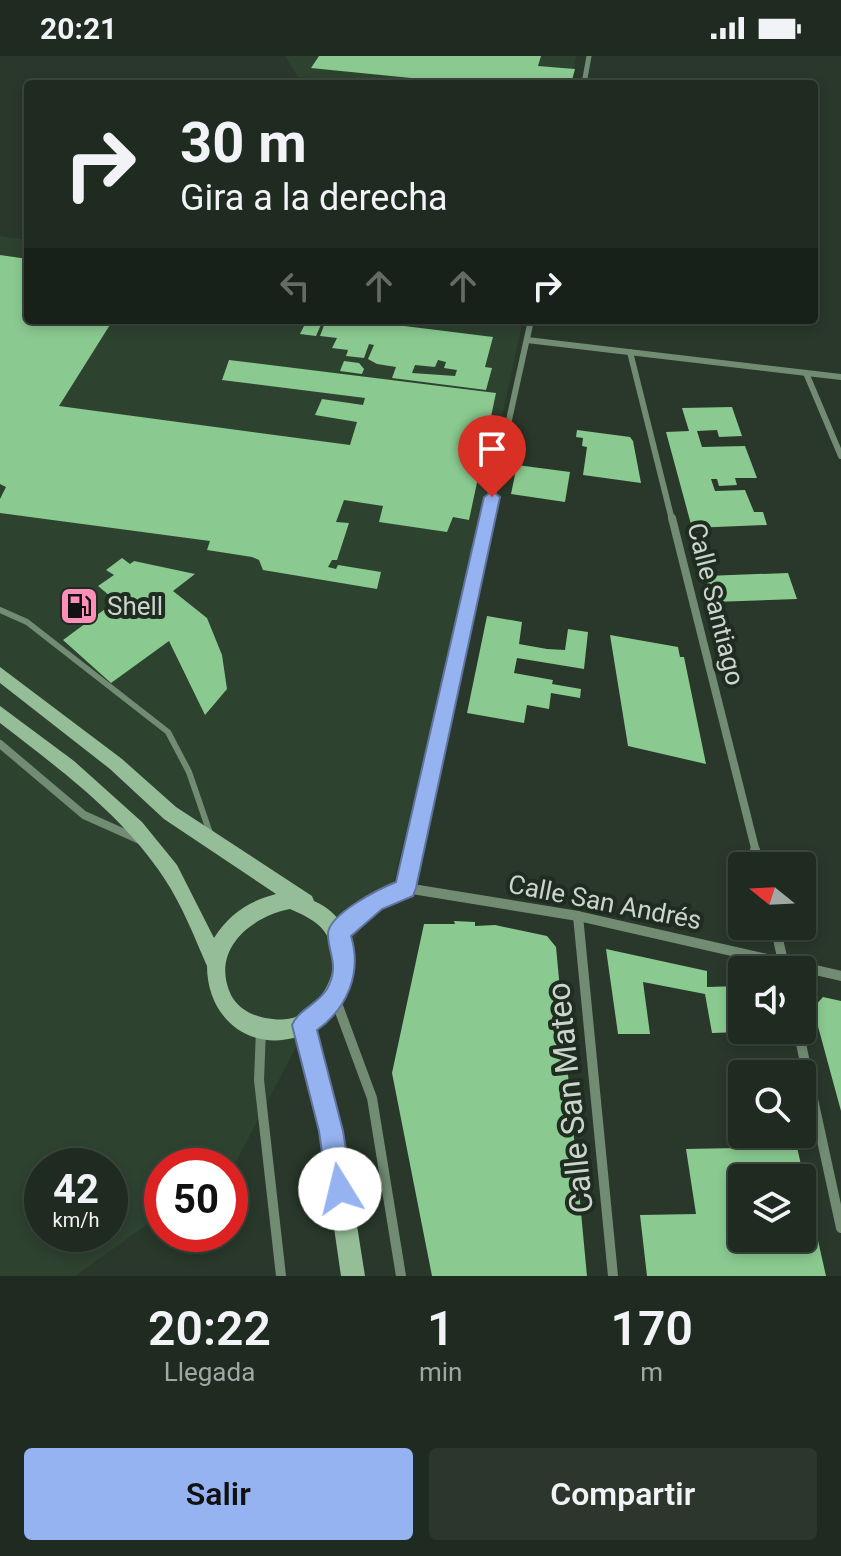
<!DOCTYPE html>
<html lang="es">
<meta charset="utf-8">
<style>
body{margin:0;font-family:Roboto,sans-serif;background:#2c362d;color:#f1f3f6;height:100vh;display:flex;flex-direction:column;font-size:30px;white-space:nowrap}
*{box-sizing:border-box;margin:0}
p{font-size:26px;color:#a1a7a5}
.icon{flex:none;width:44px;height:44px;fill:none;stroke:currentColor;stroke-width:2;stroke-linecap:round;stroke-linejoin:round}
.map{position:relative;height:1220px;overflow:hidden}
.side{display:flex;flex-direction:column;background:#1f2a20;flex:1}
.side>*{flex:none}
.banner{position:absolute;left:24px;top:24px;width:794px;height:244px;border-radius:8px;box-shadow:0 4px 12px #0003,0 0 0 2px #3c463e;background:#1f2a20;color:#f1f3f6;overflow:hidden}
.needle{width:52px;rotate:288deg}
.buttons{position:absolute;left:728px;top:796px;display:grid;gap:16px}
.buttons a{display:grid;place-items:center;width:88px;height:88px;border-radius:8px;background:#1f2a20;box-shadow:0 4px 12px #0003,0 0 0 2px #3c463e;font-size:40px}
.speed{position:absolute;left:24px;top:1092px;display:flex;gap:16px;font-size:40px;font-weight:700;text-align:center}
.speed>*{display:grid;place-content:center;width:104px;height:104px;border-radius:50%;background:#1f2a20;box-shadow:0 4px 12px #0003,0 0 0 2px #3c463e;line-height:1}
.speed small{font-size:20px;font-weight:400}
.speed .limit{border:12px solid #d22;background:#fff;color:#111}
.pin{position:absolute;display:grid;place-items:center;width:68px;height:68px;color:#fff;margin:-82px -34px;border-radius:50% 50% 50% 0;rotate:-45deg;box-shadow:0 0 8px #0007}
.pin .icon{rotate:45deg}
.me{position:absolute;width:88px;margin:-44px;rotate:351deg;stroke-linejoin:round;filter:drop-shadow(0 0 6px #0008)}
.turn{display:flex;align-items:center;gap:28px;height:168px;padding:0 24px;font-size:36px}
.turn .icon{width:104px;height:104px;stroke-width:2.5}
.turn b{display:block;font-size:56px;line-height:68px}
.lanes{display:flex;align-items:center;height:76px;padding:0 24px;background:#0003;justify-content:center;gap:40px;direction:ltr}
.lanes .off{opacity:.35}
.eta{display:flex;justify-content:space-evenly;align-items:center;height:136px;text-align:center}
.eta b{font-size:48px;font-weight:600;line-height:56px}
.button{display:flex;gap:16px;margin-top:auto;padding:16px 24px}
.button a{flex:1;height:92px;border-radius:8px;background:#95b2f1;color:#111;font-size:32px;font-weight:600;line-height:92px;text-align:center}
.button a+a{background:#2c362d;color:#f1f3f6}
.status{display:flex;justify-content:space-between;align-items:center;height:56px;padding:0 40px;background:#1f2a20;direction:ltr}
.status svg{height:22px;fill:currentColor}
.map>svg:first-child{display:block}
.built{fill:#2e4230;fill-rule:evenodd}
.building{fill:#8ac990;fill-rule:evenodd}
.lines{fill:none;stroke-linecap:round;stroke-linejoin:round}
.lane{stroke:#728c74;stroke-width:6}
.street-far3{stroke:#728c74;stroke-width:5}
.street-far2{stroke:#728c74;stroke-width:6}
.street-far1{stroke:#728c74;stroke-width:8}
.street{stroke:#728c74;stroke-width:10}
.secondary{fill:#95be98;fill-rule:evenodd}
.route{fill:#95b2f1;stroke:#61749d;stroke-width:2}
.labels{text-anchor:middle;dominant-baseline:central;stroke-width:8;stroke-linejoin:round;paint-order:stroke}
.street-label{font-size:26px;fill:#ccd5cc;stroke:#1f2d20}
.poi-label{font-size:26px;fill:#ccd5cc;stroke:#1f2d20;text-anchor:start}
.near-street-label{font-size:32px;fill:#ccd5cc;stroke:#1f2d20}
</style>
<div class="status"><b>20:21</b><svg viewBox="0 0 49 12"><path d="M0 12V9h3v3zM5 12V6h3v6zM10 12V3h3v9zM15 12V0h3v12zM26 1h20v11H26zM47 4h2v5h-2z"/></svg></div>
<div class="map">
<svg width="841" height="1220" viewBox="0 0 841 1220">
<rect width="100%" height="100%" fill="#29382a"/>
<g class="built">
<polygon points="285,0 576,0 571,28 355,28 298,21"/>
<path d="M0,180L28,184V264H523L459,559L394,824L345,897L237,1104L229,1110H162V1158L75,1220H0ZM42,1110H110V1178H42Z"/>
</g>
<g class="building">
<polygon points="319,0 541,0 538,10 575,13 571,28 440,28 441,25 311,12"/>
<polygon points="0,199 28,203 28,264 113,264 59,350 350,389 357,366 315,359 322,343 363,349 365,342 222,324 229,304 496,337 469,464 453,461 447,476 379,466 383,450 344,444 336,466 349,467 337,504 332,504 328,511 336,513 338,509 381,516 377,533 263,514 259,504 252,501 207,494 210,485 0,457 0,443 6,431 0,428"/>
<polygon points="307,264 323,264 316,280 300,278"/>
<path d="M326,264H356L493,281L485,311L492,312L486,334L392,322L396,311L377,308L368,303L374,289L369,288L364,302L346,300L348,294L332,292L337,282L320,280ZM438,304L446,306L444,312L457,314L455,320L412,317L415,309L435,311Z"/>
<polygon points="344,305 359,307 364,313 362,318 340,315"/>
<polygon points="732,351 742,380 719,381 717,374 697,375 702,391 745,390 757,422 735,422 737,429 719,430 717,423 711,423 715,435 745,434 754,456 763,456 767,469 692,472 666,376 689,375 682,352"/>
<polygon points="577,374 630,381 633,385 641,427 583,419 587,391 582,390 583,382 576,381"/>
<polygon points="517,409 570,416 565,446 511,438"/>
<polygon points="122,502 130,508 134,505 195,518 173,535 207,562 222,599 227,633 205,659 169,585 111,627 63,584 116,545 98,530 114,519 106,514"/>
<polygon points="788,517 797,543 712,546 705,520"/>
<polygon points="487,560 522,566 519,588 547,593 565,594 568,573 588,576 584,613 517,602 514,617 553,624 552,628 581,633 580,642 551,637 549,653 527,649 524,667 467,657"/>
<polygon points="610,579 678,591 680,601 684,601 706,708 628,690"/>
<polygon points="454,865 475,866 475,870 495,869 547,880 556,891 587,1220 432,1220 392,1017 424,868 455,868"/>
<polygon points="606,893 707,915 707,931 742,930 742,976 712,977 705,938 643,926 650,978 618,978"/>
<polygon points="823,941 841,945 841,1055 813,952"/>
<path d="M797,1091L826,1220H647L640,1159L696,1158L686,1093ZM742,1122H802V1182H742Z"/>
</g>
<g class="lines">
<polyline class="lane" points="0,554 27,566 168,676 189,716 211,780"/>
<polyline class="street-far3" points="584,28 589,0"/>
<g class="street-far2">
<polyline points="527,284 841,321"/>
<polyline points="630,296 672,464"/>
<polyline points="806,317 841,400"/>
<polyline points="487,464 531,264"/>
</g>
<g class="street-far1">
<polyline points="672,462 756,796"/>
<polyline points="0,688 84,759 140,784"/>
<polyline points="414,796 487,462"/>
</g>
<g class="street">
<polyline points="755,794 759,810"/>
<polyline points="406,832 578,860 841,920"/>
<polyline points="578,860 613,1220"/>
<polyline points="775,870 785,914"/>
<polyline points="339,876 374,845 406,832 414,794"/>
<polyline points="335,942 372,1042 401,1220"/>
<polyline points="261,974 259,1024 281,1220"/>
<polyline points="798,974 841,1172"/>
</g>
<path class="secondary" d="M0,611L122,703L176,751L312,840L314,845C359,864 362,920 334,957C329,963 321,968 315,973L342,1075L365,1220H341L320,1075L297,981C247,996 207,960 207,910C194,880 182,849 164,822C123,759 58,712 0,667V650L74,705L142,766L177,809L214,882C229,858 249,845 276,838L164,763L110,713L0,627ZM290,853C305,860 319,865 328,881C344,907 325,946 300,959C288,965 277,964 265,962C250,959 238,952 231,939C210,894 250,861 290,853Z"/>
</g>
<path class="route" d="M492,435L500,441L416,832L413,840L382,853L351,880C362,916 348,952 317,974L343,1075L352,1133L349,1142L340,1145L331,1142L327,1133L319,1075L292,969C299,953 318,948 327,933C340,909 328,898 328,878C328,858 381,832 396,826L484,441Z"/>
<defs>
<g id="fuel-square" transform="scale(2)"><rect x="-9" y="-9" width="18" height="18" rx="4" fill="#ff8eb9" stroke="#1f2d20"/><path d="M-5.5-6h7V0h2V4h1.3V-2.5L3-4.5l.8-.8L6-3V5H2.5V1h-1V6h-7ZM-4.2-4.7v3.2H.2V-4.7Z" fill="#111"/></g>
</defs>
<g fill-rule="evenodd">
<use href="#fuel-square" x="79" y="550"/>
</g>
<g class="labels">
<g class="street-label">
<text transform="translate(716 548) rotate(76)">Calle Santiago</text>
<text transform="translate(605 846) rotate(11)">Calle San Andrés</text>
</g>
<g class="poi-label">
<text x="107" y="550">Shell</text>
</g>
<g class="near-street-label">
<text transform="translate(570 1042) rotate(-96)">Calle San Mateo</text>
</g>
</g>
</svg>
<div class="buttons">
<a><svg class="needle" viewBox="-14 -14 28 28"><path d="M0-13l5 13h-10z" fill="#e53935"/><path d="M0 13l5-13h-10z" fill="#a1a7a5"/></svg></a>
<a><svg class="icon" aria-label="sound" viewBox="0 0 24 24"><path d="M4 9h4l5-4v14l-5-4H4zM17 9q2 3 0 6"/></svg></a>
<a><svg class="icon" aria-label="search" viewBox="0 0 24 24"><circle cx="10" cy="10" r="6"/><path d="M15 15l6 6"/></svg></a>
<a><svg class="icon" aria-label="layers" viewBox="0 0 24 24"><path d="M12 4l9 5-9 5-9-5zM3 14l9 5 9-5"/></svg></a>
</div>
<div class="speed"><div>42<small>km/h</small></div><div class="limit">50</div></div>
<div class="pin" style="left:492px;top:441px;background:#d93025"><svg class="icon" aria-label="arrive" viewBox="0 0 24 24"><path d="M6 21V4h12l-3 4 3 4H6"/></svg></div>
<svg class="me" style="left:340px;top:1133px" viewBox="-20 -20 40 40"><circle r="19" fill="#fff"/><path d="M0-13L10 11 0 6-10 11z" fill="#95b2f1"/></svg>
<div class="banner">
<div class="turn"><svg class="icon" aria-label="right" viewBox="0 0 24 24"><path d="M7 20v-9h11M14 6l5 5-5 5"/></svg><div><b>30 m</b>Gira a la derecha</div></div>
<div class="lanes"><svg class="icon off" aria-label="left" viewBox="0 0 24 24"><path d="M17 20v-9H6M10 6l-5 5 5 5"/></svg><svg class="icon off" aria-label="ahead" viewBox="0 0 24 24"><path d="M12 20V5M6 11l6-6 6 6"/></svg><svg class="icon off" aria-label="ahead" viewBox="0 0 24 24"><path d="M12 20V5M6 11l6-6 6 6"/></svg><svg class="icon" aria-label="right" viewBox="0 0 24 24"><path d="M7 20v-9h11M14 6l5 5-5 5"/></svg></div>
</div>
</div>
<section class="side">
<div class="eta">
<div><b>20:22</b><p>Llegada</p></div>
<div><b>1</b><p>min</p></div>
<div><b>170</b><p>m</p></div>
</div>
<div class="button"><a>Salir</a><a>Compartir</a></div>
</section>
